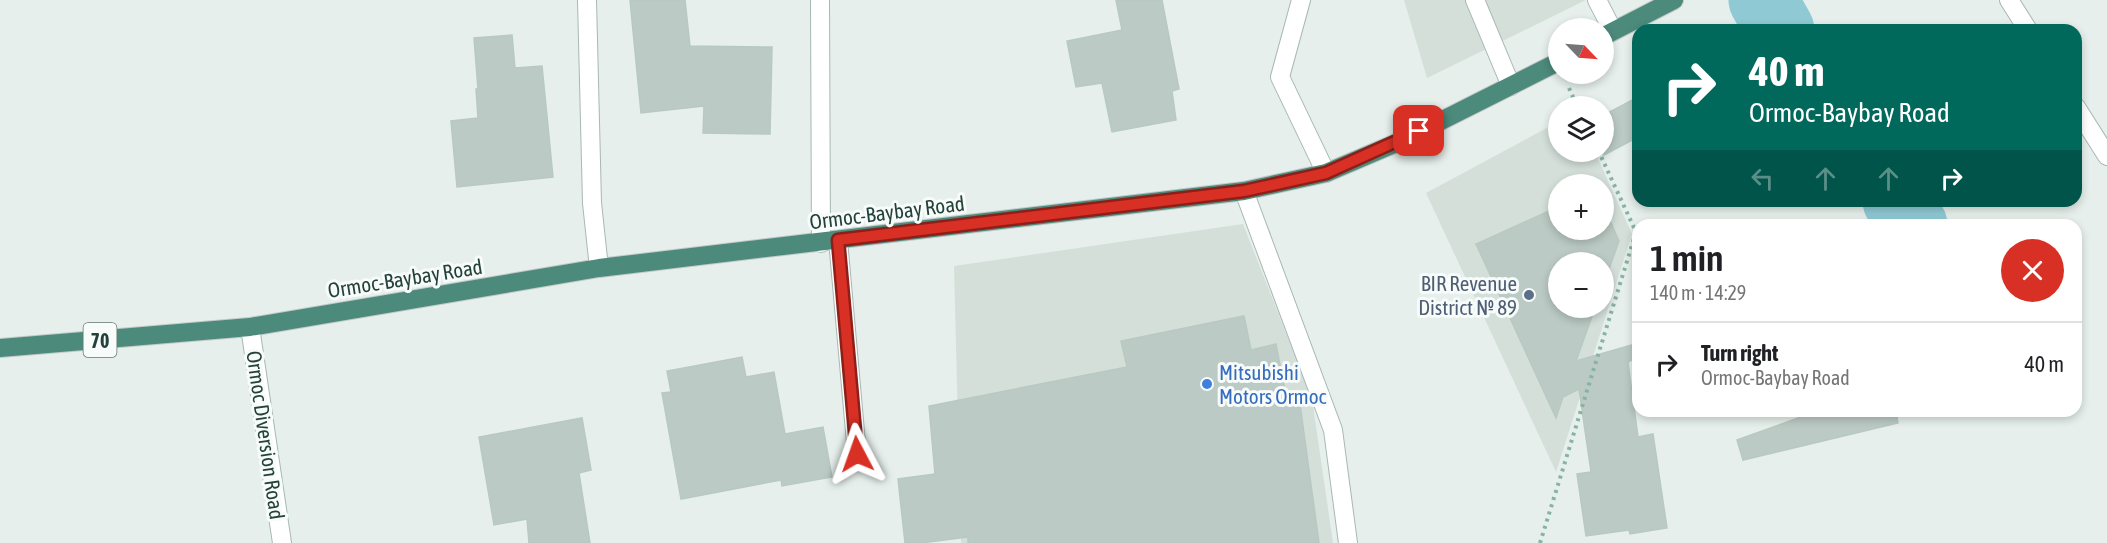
<!DOCTYPE html>
<meta charset="utf-8">
<style>
body{margin:0;font-family:"Asap Condensed",sans-serif;background:#f6f6f6;color:#202124;height:100vh;display:flex;flex-direction:column;font-size:22px;white-space:nowrap}
*{box-sizing:border-box;margin:0}
p{font-size:20px;color:#757577}
.icon{flex:none;width:33px;height:33px;fill:none;stroke:currentColor;stroke-width:2;stroke-linecap:round;stroke-linejoin:round}
.map{position:relative;flex:1;overflow:hidden}
.panel{position:absolute;left:1632px;top:219px;width:450px;height:198px;display:flex;flex-direction:column;background:#fff;border-radius:18px;box-shadow:0 3px 9px #0003}
.panel>*{flex:none}
.hud{position:absolute;left:1632px;top:24px;width:450px;height:183px;border-radius:18px;box-shadow:0 3px 9px #0003;background:#00695c;color:#fff;overflow:hidden}
.needle{width:39px;rotate:115deg}
.tools{position:absolute;left:1548px;top:18px;display:grid;gap:12px}
.tools a{display:grid;place-items:center;width:66px;height:66px;border-radius:50%;background:#fff;box-shadow:0 3px 9px #0003;font-size:30px}
.pin{position:absolute;display:grid;place-items:center;width:51px;height:51px;color:#fff;margin:-26px;border-radius:12px;box-shadow:0 3px 9px #0006}
.me{position:absolute;width:66px;margin:-33px;rotate:356deg;stroke-linejoin:round;filter:drop-shadow(0 0 4px #0008)}
.turn{display:flex;align-items:center;gap:21px;height:126px;padding:0 18px;font-size:27px}
.turn .icon{width:78px;height:78px;stroke-width:2.5}
.turn b{display:block;font-size:42px;line-height:51px}
.lanes{display:flex;align-items:center;height:57px;padding:0 18px;background:#0003;justify-content:center;gap:30px;direction:ltr}
.lanes .off{opacity:.35}
.round{display:grid;place-items:center;flex:none;width:63px;height:63px;border-radius:32px;background:#f6f6f6}
.head{display:flex;align-items:center;justify-content:space-between;height:102px;padding:0 18px}
h1{font-size:36px;font-weight:600;line-height:45px}
ul{padding:0;list-style:none}
li{display:flex;align-items:center;gap:18px;height:84px;padding:0 18px;border-top:2px solid #e0e0e0}
li div{flex:1}
li b{display:block;font-size:22px}
li em{font-style:normal}
.map>svg:first-child{display:block}
.built{fill:#d4dfda;fill-rule:evenodd}
.lines{fill:none;stroke-linecap:round;stroke-linejoin:round}
.river{stroke:#8ec9d4;stroke-width:69}
.building{fill:#bbcac4;stroke:#b8c9c2;stroke-width:1.5}
.service-casing{stroke:#a8b8b2;stroke-width:20}
.minor-casing{stroke:#a8b8b2;stroke-width:20}
.secondary-casing{stroke:#a4bbb3;stroke-width:20}
.trunk-casing{stroke:#c2cac8;stroke-width:20}
.path{stroke:#86b3a5;stroke-width:4;stroke-dasharray:3 4.5;stroke-linecap:butt}
.service{stroke:#fff;stroke-width:18}
.minor{stroke:#fff;stroke-width:18}
.secondary{stroke:#fff;stroke-width:18}
.trunk{stroke:#4c8a7c;stroke-width:18}
.route-casing{stroke:#8d1f18;stroke-width:15}
.route{stroke:#d93025;stroke-width:10}
.service-dot{fill:#5c6f8a;stroke:#f7fbf9;stroke-width:2}
.shop-dot{fill:#3f7fe0;stroke:#f7fbf9;stroke-width:2}
.labels{text-anchor:middle;dominant-baseline:central;stroke-width:6;stroke-linejoin:round;paint-order:stroke}
.shield{fill:#f7fbf9;stroke:#637a73;stroke-width:1.5}
.shield-label{font-size:20px;font-weight:bold;fill:#24423a}
.street-label{font-size:21px;fill:#24423a;stroke:#f7fbf9}
.service-label{font-size:21px;fill:#4e5e75;stroke:#f7fbf9;text-anchor:end}
.shop-label{font-size:21px;fill:#366cbe;stroke:#f7fbf9;text-anchor:start}
</style>
<div class="map">
<svg width="2107" height="543" viewBox="0 0 2107 543">
<rect width="100%" height="100%" fill="#e6efeb"/>
<g class="built">
<polygon points="1404,0 1586,0 1427,78"/>
<path d="M1558,122V152H1595L1632,234L1556,472L1426,193ZM1558,184H1604V230H1558ZM1558,262H1604V308H1558Z"/>
<polygon points="1243,224 1312,399 1333,543 961,543 954,266"/>
</g>
<g class="lines">
<g class="river">
<polyline points="1763,0 1780,30"/>
<polyline points="1897,201 1913,225"/>
</g>
</g>
<g class="building">
<polygon points="630,0 685,0 690,46 772,47 770,134 703,133 704,106 641,113"/>
<polygon points="1116,0 1162,0 1179,89 1172,91 1176,120 1112,132 1102,83 1076,87 1067,41 1122,30"/>
<polygon points="512,35 515,68 542,66 553,177 457,187 451,121 478,118 476,89 478,89 474,38"/>
<polygon points="1638,97 1638,137 1604,155 1604,115"/>
<polygon points="1558,207 1558,230 1604,230 1604,207 1619,241 1604,283 1604,262 1558,262 1558,308 1595,308 1576,361 1632,345 1637,357 1628,362 1638,437 1653,434 1667,528 1630,534 1629,530 1586,536 1577,474 1591,472 1579,389 1563,397 1556,418 1476,244"/>
<polygon points="1244,316 1251,350 1276,344 1287,401 1299,397 1319,543 968,543 968,537 921,543 905,543 898,479 935,474 929,406 1127,367 1121,341"/>
<polygon points="742,357 746,377 774,372 785,434 823,427 832,477 782,486 781,480 681,499 662,393 671,392 667,371"/>
<polygon points="1818,411 1896,411 1898,423 1743,460 1737,440 1798,418 1798,416"/>
<polygon points="582,418 591,470 579,473 590,543 529,543 527,519 494,525 479,437"/>
</g>
<g class="lines">
<g class="service-casing">
<g id="service">
<polyline points="587,0 592,203 599,268"/>
<polyline points="1301,0 1280,77 1326,173"/>
<polyline points="1475,0 1511,86"/>
<polyline points="1597,0 1613,31"/>
<polyline points="2009,0 2028,30"/>
<polyline points="2076,107 2107,156"/>
<polyline points="1244,191 1333,430 1348,543"/>
<polyline points="838,240 857,454"/>
</g>
</g>
<g class="minor-casing">
<polyline id="minor" points="820,0 821,243"/>
</g>
<g class="secondary-casing">
<polyline id="secondary" points="250,327 282,543"/>
</g>
<g class="trunk-casing">
<g id="trunk">
<polyline points="1604,36 1674,0"/>
<polyline points="0,348 250,327 599,268 1244,191 1326,173 1401,141 1558,62"/>
</g>
</g>
<g class="path">
<polyline points="1569,88 1577,106"/>
<polyline points="1540,543 1636,232 1599,152"/>
</g>
<use href="#service" class="service"/>
<use href="#minor" class="minor"/>
<use href="#secondary" class="secondary"/>
<use href="#trunk" class="trunk"/>
</g>
<g class="lines">
<g class="route-casing">
<polyline id="route" points="857,454 838,240 1244,191 1326,173 1419,131"/>
</g>
<use href="#route" class="route"/>
</g>
<circle class="service-dot" cx="1529" cy="295" r="6"/>
<circle class="shop-dot" cx="1207" cy="384" r="6"/>
<g class="labels">
<rect class="shield" x="83.5" y="323" width="33" height="34" rx="4.5"/>
<g class="shield-label">
<text x="100" y="340">70</text>
</g>
<g class="street-label">
<text transform="translate(887 212) rotate(-7)">Ormoc-Baybay Road</text>
<text transform="translate(405 278) rotate(-9)">Ormoc-Baybay Road</text>
<text transform="translate(266 435) rotate(82)">Ormoc Diversion Road</text>
</g>
<g class="service-label">
<text x="1517" y="283">BIR Revenue<tspan x="1517" dy="24">District № 89</tspan></text>
</g>
<g class="shop-label">
<text x="1219" y="372">Mitsubishi<tspan x="1219" dy="24">Motors Ormoc</tspan></text>
</g>
</g>
</svg>
<div class="tools">
<a><svg class="needle" viewBox="-14 -14 28 28"><path d="M0-13l5 13h-10z" fill="#e53935"/><path d="M0 13l5-13h-10z" fill="#757577"/></svg></a>
<a><svg class="icon" aria-label="layers" viewBox="0 0 24 24"><path d="M12 4l9 5-9 5-9-5zM3 14l9 5 9-5"/></svg></a>
<a>+</a>
<a>−</a>
</div>
<div class="pin" style="left:1419px;top:131px;background:#d93025"><svg class="icon" aria-label="arrive" viewBox="0 0 24 24"><path d="M6 21V4h12l-3 4 3 4H6"/></svg></div>
<svg class="me" style="left:857px;top:454px" viewBox="-20 -20 40 40"><path d="M0-17L14 15 0 8-14 15z" fill="#d93025" stroke="#fff" stroke-width="4"/></svg>
<div class="hud">
<div class="turn"><svg class="icon" aria-label="right" viewBox="0 0 24 24"><path d="M7 20v-9h11M14 6l5 5-5 5"/></svg><div><b>40 m</b>Ormoc-Baybay Road</div></div>
<div class="lanes"><svg class="icon off" aria-label="left" viewBox="0 0 24 24"><path d="M17 20v-9H6M10 6l-5 5 5 5"/></svg><svg class="icon off" aria-label="ahead" viewBox="0 0 24 24"><path d="M12 20V5M6 11l6-6 6 6"/></svg><svg class="icon off" aria-label="ahead" viewBox="0 0 24 24"><path d="M12 20V5M6 11l6-6 6 6"/></svg><svg class="icon" aria-label="right" viewBox="0 0 24 24"><path d="M7 20v-9h11M14 6l5 5-5 5"/></svg></div>
</div>
<section class="panel">
<div class="head"><div><h1>1 min</h1><p>140 m · 14:29</p></div><a class="round" style="background:#d93025;color:#fff"><svg class="icon" aria-label="close" viewBox="0 0 24 24"><path d="M6 6l12 12M18 6L6 18"/></svg></a></div>
<ul>
<li><svg class="icon" aria-label="right" viewBox="0 0 24 24"><path d="M7 20v-9h11M14 6l5 5-5 5"/></svg><div><b>Turn right</b><p>Ormoc-Baybay Road</p></div><em>40 m</em></li>
</ul>
</section>
</div>
